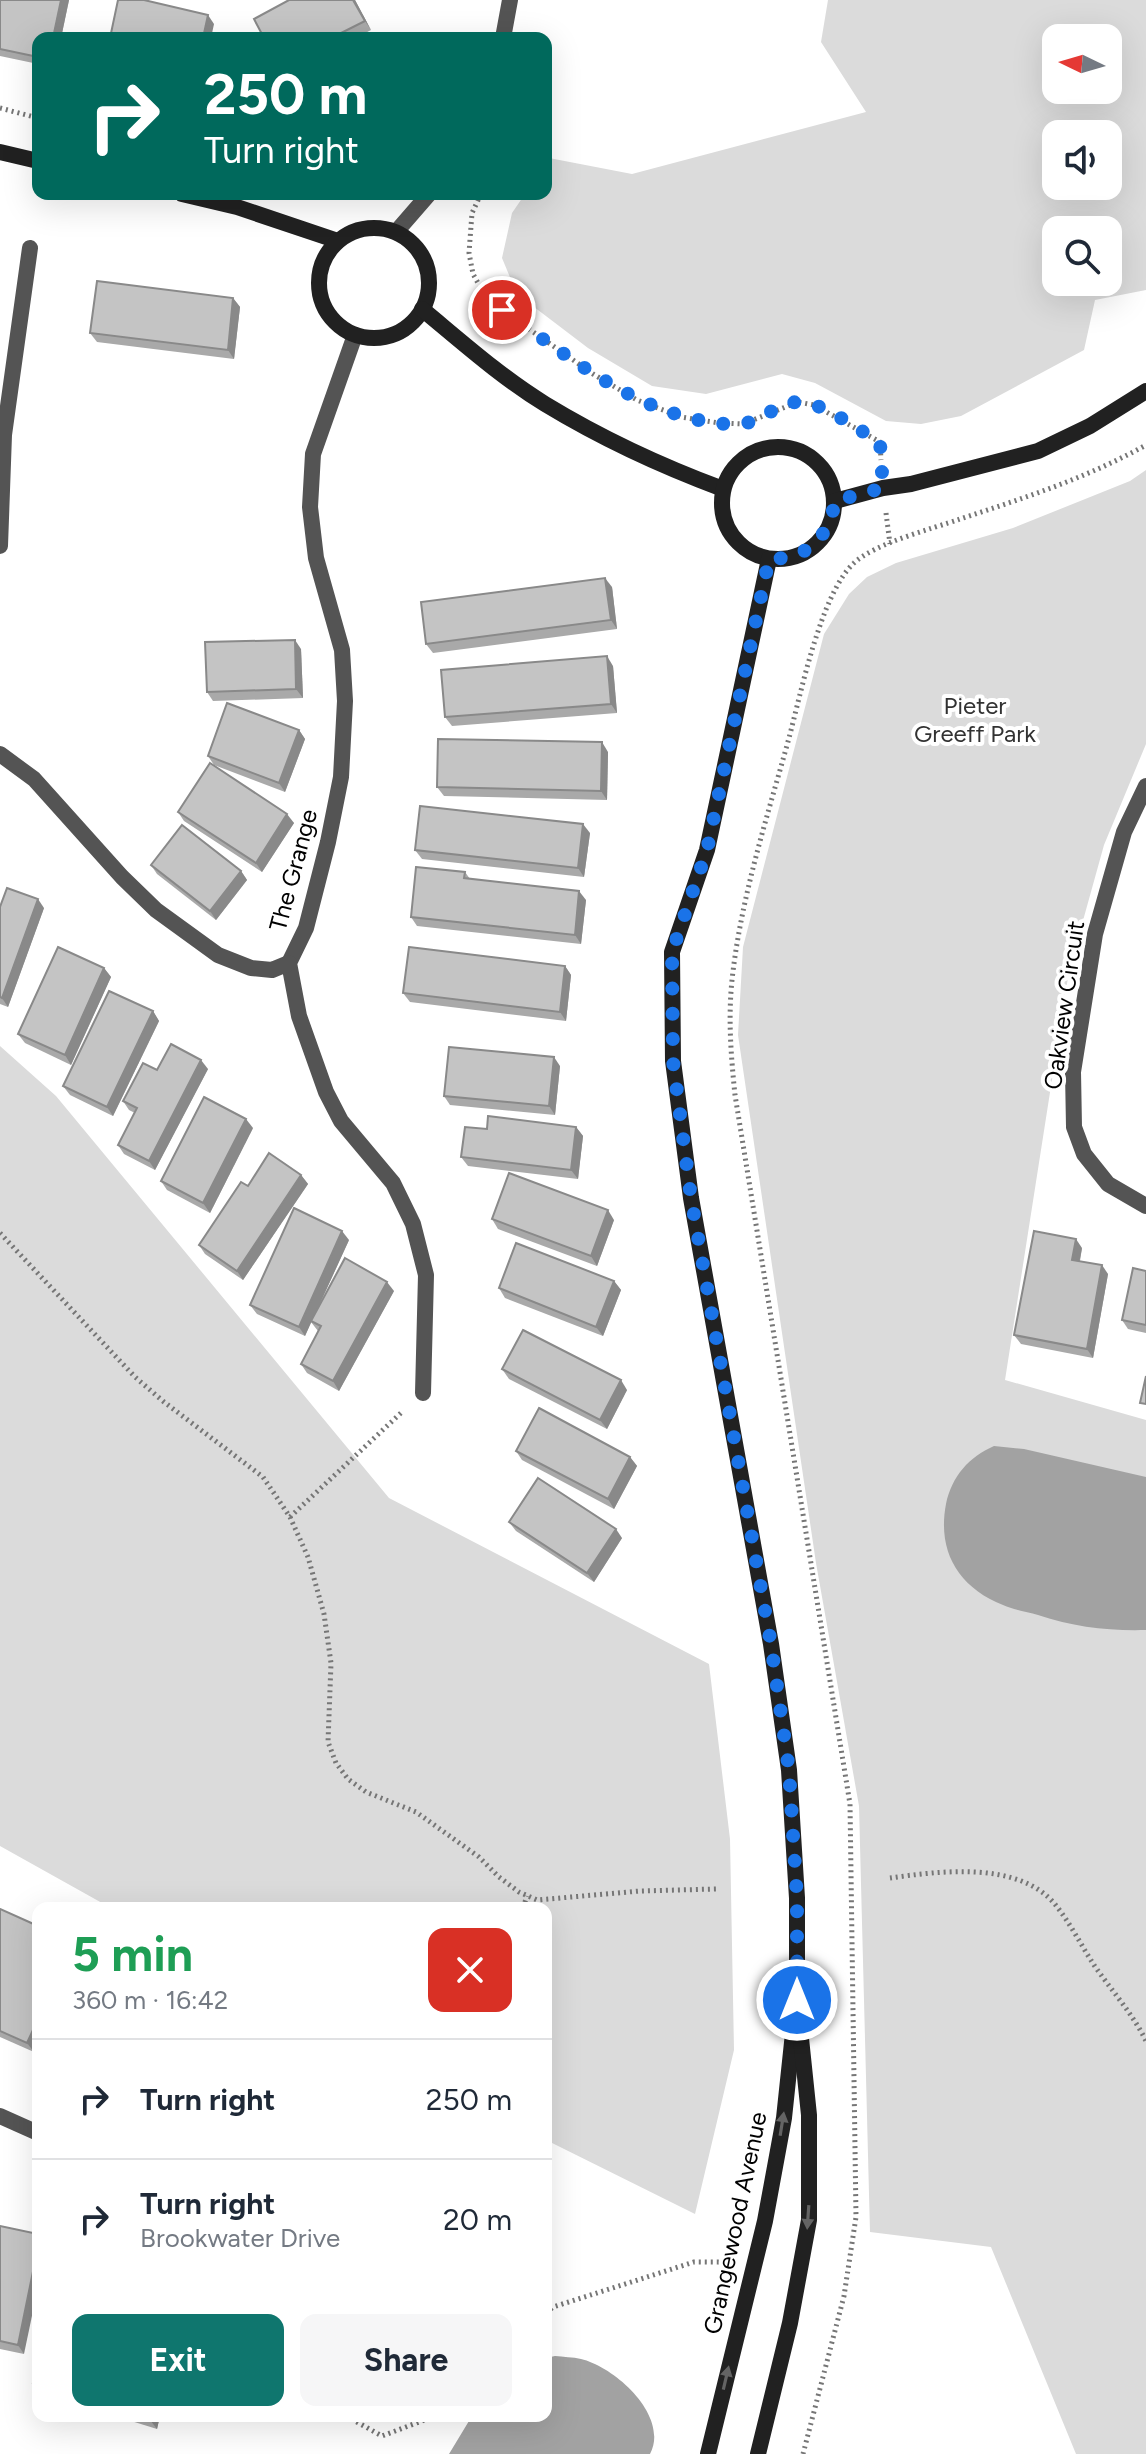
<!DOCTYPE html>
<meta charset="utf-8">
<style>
body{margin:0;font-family:Figtree,sans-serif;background:#f6f6f7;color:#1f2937;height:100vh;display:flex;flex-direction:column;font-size:30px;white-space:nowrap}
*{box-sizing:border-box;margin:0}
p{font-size:26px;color:#747a83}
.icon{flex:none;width:44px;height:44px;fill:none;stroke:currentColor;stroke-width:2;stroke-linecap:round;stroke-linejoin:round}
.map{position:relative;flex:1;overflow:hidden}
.panel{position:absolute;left:32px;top:1902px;width:520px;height:520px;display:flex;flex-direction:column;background:#fff;border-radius:16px;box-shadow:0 8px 32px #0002}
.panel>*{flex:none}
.guide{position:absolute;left:32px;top:32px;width:520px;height:168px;border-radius:16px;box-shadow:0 8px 32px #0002;background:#00695c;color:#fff;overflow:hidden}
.needle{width:52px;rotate:275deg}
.fabs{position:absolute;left:1042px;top:24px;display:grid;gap:16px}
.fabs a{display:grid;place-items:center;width:80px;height:80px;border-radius:16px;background:#fff;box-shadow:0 8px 32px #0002;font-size:40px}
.pin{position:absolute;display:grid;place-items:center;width:68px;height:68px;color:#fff;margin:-34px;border:4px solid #fff;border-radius:50%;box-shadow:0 2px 8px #0007}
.me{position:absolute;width:88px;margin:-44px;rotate:0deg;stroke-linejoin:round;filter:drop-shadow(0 0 6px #0008)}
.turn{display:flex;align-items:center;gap:28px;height:168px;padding:0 40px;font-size:36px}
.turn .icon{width:104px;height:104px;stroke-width:2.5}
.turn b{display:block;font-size:56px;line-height:68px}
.round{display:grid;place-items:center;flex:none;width:84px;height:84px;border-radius:16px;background:#f6f6f7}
.head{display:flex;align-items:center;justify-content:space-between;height:136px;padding:0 40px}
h1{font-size:48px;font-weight:700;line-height:60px;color:#1e9e55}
.button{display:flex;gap:16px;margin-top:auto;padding:16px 40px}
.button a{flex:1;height:92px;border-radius:16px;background:#0f766e;color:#fff;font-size:32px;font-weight:700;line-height:92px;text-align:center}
.button a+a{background:#f6f6f7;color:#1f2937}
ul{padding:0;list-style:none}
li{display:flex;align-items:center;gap:24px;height:120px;padding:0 40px;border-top:2px solid #e0e1e3}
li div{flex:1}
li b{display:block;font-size:30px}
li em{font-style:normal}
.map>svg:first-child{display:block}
.green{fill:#dbdbdb;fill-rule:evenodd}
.water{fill:#a2a2a2}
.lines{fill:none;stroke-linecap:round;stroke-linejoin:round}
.path{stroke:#767676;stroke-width:5;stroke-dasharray:2 4;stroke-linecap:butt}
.lane{stroke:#545454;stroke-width:16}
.street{stroke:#545454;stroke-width:16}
.secondary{stroke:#212121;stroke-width:16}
.wall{fill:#a9a9a9}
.shaded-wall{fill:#898989}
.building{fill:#c4c4c4;stroke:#898989;stroke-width:2}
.oneway{fill:#646464}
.route{stroke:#1a73e8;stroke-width:14;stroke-dasharray:0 25.2}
.labels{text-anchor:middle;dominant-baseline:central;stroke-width:8;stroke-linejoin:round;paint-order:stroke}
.park-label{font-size:24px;fill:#323232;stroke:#fff}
.street-label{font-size:24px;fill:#000;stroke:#fff}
</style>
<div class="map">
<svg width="1146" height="2454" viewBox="0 0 1146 2454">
<rect width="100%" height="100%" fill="#fff"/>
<g class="green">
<path d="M828,0H1146V290L1095,300L1084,350L961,416L921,424L886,421L815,383L782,374L706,394L652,386L588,348L517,294L502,258L512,213L525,194H546V162L549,158L632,174L866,112L821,42ZM1056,38H1108V90H1056ZM1108,134V186H1056V134ZM1056,230H1108V282H1056Z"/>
<polygon points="1146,470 1146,744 1104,845 1069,971 1005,1380 1146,1420 1146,2454 1076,2454 991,2247 870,2232 859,1806 816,1563 738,1035 743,947 824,634 849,594 867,577 896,563 1013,528 1130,481"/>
<polygon points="0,1046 56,1096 389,1498 709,1664 730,1839 734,2050 695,2214 546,2140 546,1908 111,1908 0,1846"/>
</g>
<g class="water">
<path d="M994,1446L1024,1449L1146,1477V1630C1108,1631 1074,1627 1038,1615C1027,1612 1014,1610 1003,1605C958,1587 937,1551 946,1504C952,1476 969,1457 994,1446Z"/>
<path d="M555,2356C563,2357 573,2357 581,2359C615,2367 670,2416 650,2454H449L472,2416H546V2358Z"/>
</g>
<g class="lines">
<g class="path">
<polyline points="0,108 38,118"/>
<polyline points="481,194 472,213 469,253 473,274 484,294 502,310 593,374 637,400 681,417 719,423 743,424 798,402 814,405 880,442 881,460"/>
<polyline points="886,513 890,544"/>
<polyline points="0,1233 135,1377 164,1402 263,1477 290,1517 308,1557 324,1614 331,1663 328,1742 336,1763 348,1779 366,1792 416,1812 479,1857 499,1877 519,1892 537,1900 640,1891 716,1889"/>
<polyline points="290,1517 403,1411"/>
<path d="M890,1878C940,1871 1017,1861 1054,1903C1069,1921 1081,1945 1094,1965C1111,1990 1133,2014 1146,2041"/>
<polyline points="523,1908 527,1896"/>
<polyline points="546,2313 553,2307 694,2262 728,2262"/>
<polyline points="346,2416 382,2436 435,2416"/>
<path d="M803,2454L844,2296L856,2217L850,1804L735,1095C731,1056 728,1019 732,980C741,897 767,818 789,738C801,693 821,593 854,563C875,543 932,529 960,519C1024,498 1087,478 1146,445"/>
</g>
<g class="lane">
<polyline points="355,335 313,454 310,507 316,558 342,650 345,701 341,777 328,842 306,928 289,963 299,1016 326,1092 341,1121 393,1183 413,1224 426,1275 423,1393"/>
<polyline points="0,546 4,435 30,248"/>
<polyline points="0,754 34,779 122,877 156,910 218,955 251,968 272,970 289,963"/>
</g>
<g class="street">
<polyline points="503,38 510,0"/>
<polyline points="396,232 429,194"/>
<polyline points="1146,786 1124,832 1095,934 1073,1072 1074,1127 1084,1154 1108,1184 1146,1206"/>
<polyline points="0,2116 38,2133"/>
</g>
<g class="secondary">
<polyline points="0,152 38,161"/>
<polyline points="182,194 237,207 338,241"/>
<circle cx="374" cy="283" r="55"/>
<path d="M422,309C462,342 501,377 545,404C601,438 661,466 723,489"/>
<circle cx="778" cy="503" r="56"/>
<polyline points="835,501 883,488 911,484 1038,451 1090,426 1146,391"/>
<polyline points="708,2454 765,2221 784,2118 793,2033"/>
<polyline points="758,2454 790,2323 809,2220 809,2115 797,2000 797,1898 789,1770 771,1644 691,1198 673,1061 672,952 707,850 769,559"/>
</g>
</g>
<g class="wall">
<polygon points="0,0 69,0 61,38 38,38 38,64 0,56"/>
<polygon points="289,0 355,0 371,30 356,38 264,38"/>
<polygon points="233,298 240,307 234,359 97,342 90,333"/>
<polygon points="612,587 617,629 433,653 426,644"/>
<polygon points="301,649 303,698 213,701 207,692"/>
<polygon points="613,666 617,713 452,726 445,717"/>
<polygon points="299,730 305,739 285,792 214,765 294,823 262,872 184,821 178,812 214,765 208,756"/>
<polygon points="608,752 607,800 444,796 437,787"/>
<polygon points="590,833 584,877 422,859 415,850"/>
<polygon points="151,865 241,871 247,880 216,920 157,874"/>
<polygon points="465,872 470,879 586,900 581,944 417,926 411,917"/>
<polygon points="0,907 44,908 8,1007 0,1004"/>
<polygon points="565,966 571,975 566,1021 410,1002 403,993"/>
<polygon points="104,968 111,977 71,1065 25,1043 18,1034"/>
<polygon points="153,1011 159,1021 113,1116 70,1095 63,1086"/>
<polygon points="560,1066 555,1115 450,1105 444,1096"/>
<polygon points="208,1069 155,1170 124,1154 118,1145 135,1113 129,1110 123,1101 157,1070"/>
<polygon points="576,1127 583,1136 578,1179 468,1166 461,1157 487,1129"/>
<polygon points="253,1128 210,1213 167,1190 161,1181"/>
<polygon points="301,1175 308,1184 243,1280 205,1254 199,1245 248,1186"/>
<polygon points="492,1219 614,1220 597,1266 498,1229"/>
<polygon points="349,1240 317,1310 394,1291 339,1391 307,1373 301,1364 318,1331 311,1322 305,1336 257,1314 250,1305"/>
<polygon points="1082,1248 1080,1261 1108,1274 1093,1358 1021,1344 1014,1335"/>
<polygon points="1146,1271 1146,1333 1128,1329 1122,1320"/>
<polygon points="614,1281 621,1290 603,1336 505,1298 499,1288"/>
<polygon points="502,1369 627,1390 607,1429 509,1379"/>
<polygon points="516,1451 630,1457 637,1466 614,1509 522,1460"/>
<polygon points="509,1522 622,1538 594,1582 516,1531"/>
<polygon points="0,1909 34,2052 0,2037"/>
<polygon points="0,2226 24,2354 0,2349"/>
<polygon points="115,2416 160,2416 157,2429"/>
</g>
<g class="shaded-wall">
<polygon points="61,0 69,0 61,38 53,38"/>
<polygon points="353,0 355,0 371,30 365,21"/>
<polygon points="208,15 214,24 211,38 203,38"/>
<polygon points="233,298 240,307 234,359 228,350"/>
<polygon points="605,578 612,587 617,629 611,620"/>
<polygon points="295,640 301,649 303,698 296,689"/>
<polygon points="607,656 613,666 617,713 611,704"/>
<polygon points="299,730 305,739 285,792 279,783"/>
<polygon points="602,742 608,752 607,800 601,791"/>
<polygon points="287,814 294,823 262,872 256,863"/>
<polygon points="583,824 590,833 584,877 578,868"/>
<polygon points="241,871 247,880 216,920 210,911"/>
<polygon points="579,891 586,900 581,944 575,935"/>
<polygon points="38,899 44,908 8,1007 2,998"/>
<polygon points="565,966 571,975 566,1021 560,1012"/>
<polygon points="104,968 111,977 71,1065 65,1055"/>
<polygon points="153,1011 159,1021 113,1116 107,1107"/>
<polygon points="554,1057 560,1066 555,1115 549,1106"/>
<polygon points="201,1060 208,1069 155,1170 149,1161"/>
<polygon points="246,1119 253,1128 210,1213 203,1203"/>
<polygon points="576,1127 583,1136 578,1179 571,1170"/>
<polygon points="301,1175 308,1184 243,1280 237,1271"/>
<polygon points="608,1210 614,1220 597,1266 591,1256"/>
<polygon points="342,1231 349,1240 305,1336 299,1327"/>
<polygon points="1076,1239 1082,1248 1078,1269 1072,1260"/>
<polygon points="1102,1265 1108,1274 1093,1358 1087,1349"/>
<polygon points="614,1281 621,1290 603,1336 596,1327"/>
<polygon points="387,1282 394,1291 339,1391 333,1381"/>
<polygon points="621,1380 627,1390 607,1429 600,1420"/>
<polygon points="630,1457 637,1466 614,1509 608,1499"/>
<polygon points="616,1529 622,1538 594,1582 587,1573"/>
<polygon points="38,2019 38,2043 34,2052 27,2043"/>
<polygon points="38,2247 38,2287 24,2354 18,2345"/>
<polygon points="151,2416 160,2416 157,2429 150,2420"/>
</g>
<g class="building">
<polygon points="0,0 61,0 53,38 38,38 38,57 0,49"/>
<polygon points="118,0 144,0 208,15 203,38 110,38"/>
<polygon points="289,0 353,0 365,21 339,34 341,38 264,38 254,19"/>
<polygon points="97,281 233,298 228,350 90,333"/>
<polygon points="605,578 611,620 426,644 421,602"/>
<polygon points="295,640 296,689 207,692 205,642"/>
<polygon points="607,656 611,704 445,717 441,670"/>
<polygon points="227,703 299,730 279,783 208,756"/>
<polygon points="438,739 602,742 601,791 437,787"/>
<polygon points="210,763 287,814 256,863 178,812"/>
<polygon points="420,806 583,824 578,868 415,850"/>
<polygon points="182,825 241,871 210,911 151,865"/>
<polygon points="416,867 465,872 464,878 579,891 575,935 411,917"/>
<polygon points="7,888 38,899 2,998 0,997 0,907"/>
<polygon points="58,947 104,968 65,1055 18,1034"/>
<polygon points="409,947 565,966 560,1012 403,993"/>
<polygon points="109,991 153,1011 107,1107 63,1086"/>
<polygon points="171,1044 201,1060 149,1161 118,1145 137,1108 123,1101 143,1063 157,1070"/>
<polygon points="449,1047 554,1057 549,1106 444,1096"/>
<polygon points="204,1097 246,1119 203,1203 161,1181"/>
<polygon points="488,1116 576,1127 571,1170 461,1157 465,1127 487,1129"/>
<polygon points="269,1153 301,1175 237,1271 199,1245 241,1182 248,1186"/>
<polygon points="509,1173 608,1210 591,1256 492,1219"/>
<polygon points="294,1208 342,1231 299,1327 250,1305"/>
<polygon points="1034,1231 1076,1239 1072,1260 1102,1265 1087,1349 1014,1335"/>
<polygon points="516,1243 614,1281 596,1327 499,1288"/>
<polygon points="345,1258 387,1282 333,1381 301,1364 321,1326 311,1321"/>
<polygon points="1133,1268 1146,1271 1146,1325 1122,1320"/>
<polygon points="523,1330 621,1380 600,1420 502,1369"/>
<polygon points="1146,1376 1146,1404 1140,1403"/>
<polygon points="539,1408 630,1457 608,1499 516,1451"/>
<polygon points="538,1478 616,1529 587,1573 509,1522"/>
<polygon points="0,1909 38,1926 38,2019 27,2043 0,2031"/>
<polygon points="0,2226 38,2234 38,2247 18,2345 0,2341"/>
<polygon points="38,2368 38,2385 33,2383"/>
<polygon points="138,2416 151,2416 150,2420"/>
</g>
<defs><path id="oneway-solid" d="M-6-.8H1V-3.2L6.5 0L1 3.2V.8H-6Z" transform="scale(2)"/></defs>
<g class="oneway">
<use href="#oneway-solid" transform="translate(782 2124) rotate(-81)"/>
<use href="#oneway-solid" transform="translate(808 2217) rotate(94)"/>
<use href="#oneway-solid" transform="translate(726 2378) rotate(-77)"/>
</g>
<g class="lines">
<path class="route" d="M502,310C569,356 633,412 716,423C724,424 734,425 741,424C761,422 777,403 798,402C822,401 859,431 880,442L883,488L835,501C829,538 807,559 769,559L707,850L672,952L673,1061L691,1198L771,1644L789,1770L797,1898V2000"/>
</g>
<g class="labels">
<g class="park-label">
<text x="975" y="705">Pieter<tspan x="975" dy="28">Greeff Park</tspan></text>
</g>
<g class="street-label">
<text transform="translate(293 870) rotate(-75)">The Grange</text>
<text transform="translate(1064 1005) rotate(-82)">Oakview Circuit</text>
<text transform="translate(735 2223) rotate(-78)">Grangewood Avenue</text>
</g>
</g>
</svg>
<div class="fabs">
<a><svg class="needle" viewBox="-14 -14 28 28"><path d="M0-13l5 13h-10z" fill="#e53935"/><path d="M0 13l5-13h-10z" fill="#747a83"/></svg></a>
<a><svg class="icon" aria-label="sound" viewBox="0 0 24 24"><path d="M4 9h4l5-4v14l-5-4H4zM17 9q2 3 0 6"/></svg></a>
<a><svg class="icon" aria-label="search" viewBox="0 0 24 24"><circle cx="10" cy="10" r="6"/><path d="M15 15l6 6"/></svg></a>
</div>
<div class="pin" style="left:502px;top:310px;background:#d93025"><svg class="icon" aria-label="arrive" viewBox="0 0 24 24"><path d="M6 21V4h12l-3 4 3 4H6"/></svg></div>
<svg class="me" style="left:797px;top:2000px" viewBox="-20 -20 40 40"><circle r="17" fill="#1a73e8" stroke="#fff" stroke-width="3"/><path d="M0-11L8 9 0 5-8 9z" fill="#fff"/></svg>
<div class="guide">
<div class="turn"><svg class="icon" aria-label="right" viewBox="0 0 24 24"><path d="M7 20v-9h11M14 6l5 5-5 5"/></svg><div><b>250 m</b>Turn right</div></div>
</div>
<section class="panel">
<div class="head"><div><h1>5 min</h1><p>360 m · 16:42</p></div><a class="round" style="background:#d93025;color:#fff"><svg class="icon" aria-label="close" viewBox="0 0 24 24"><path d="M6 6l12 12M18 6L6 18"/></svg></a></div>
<ul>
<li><svg class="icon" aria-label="right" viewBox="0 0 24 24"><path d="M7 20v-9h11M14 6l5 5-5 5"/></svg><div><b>Turn right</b></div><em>250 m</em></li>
<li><svg class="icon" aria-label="right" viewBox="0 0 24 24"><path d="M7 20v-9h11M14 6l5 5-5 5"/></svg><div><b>Turn right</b><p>Brookwater Drive</p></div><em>20 m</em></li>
</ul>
<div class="button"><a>Exit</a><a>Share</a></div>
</section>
</div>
